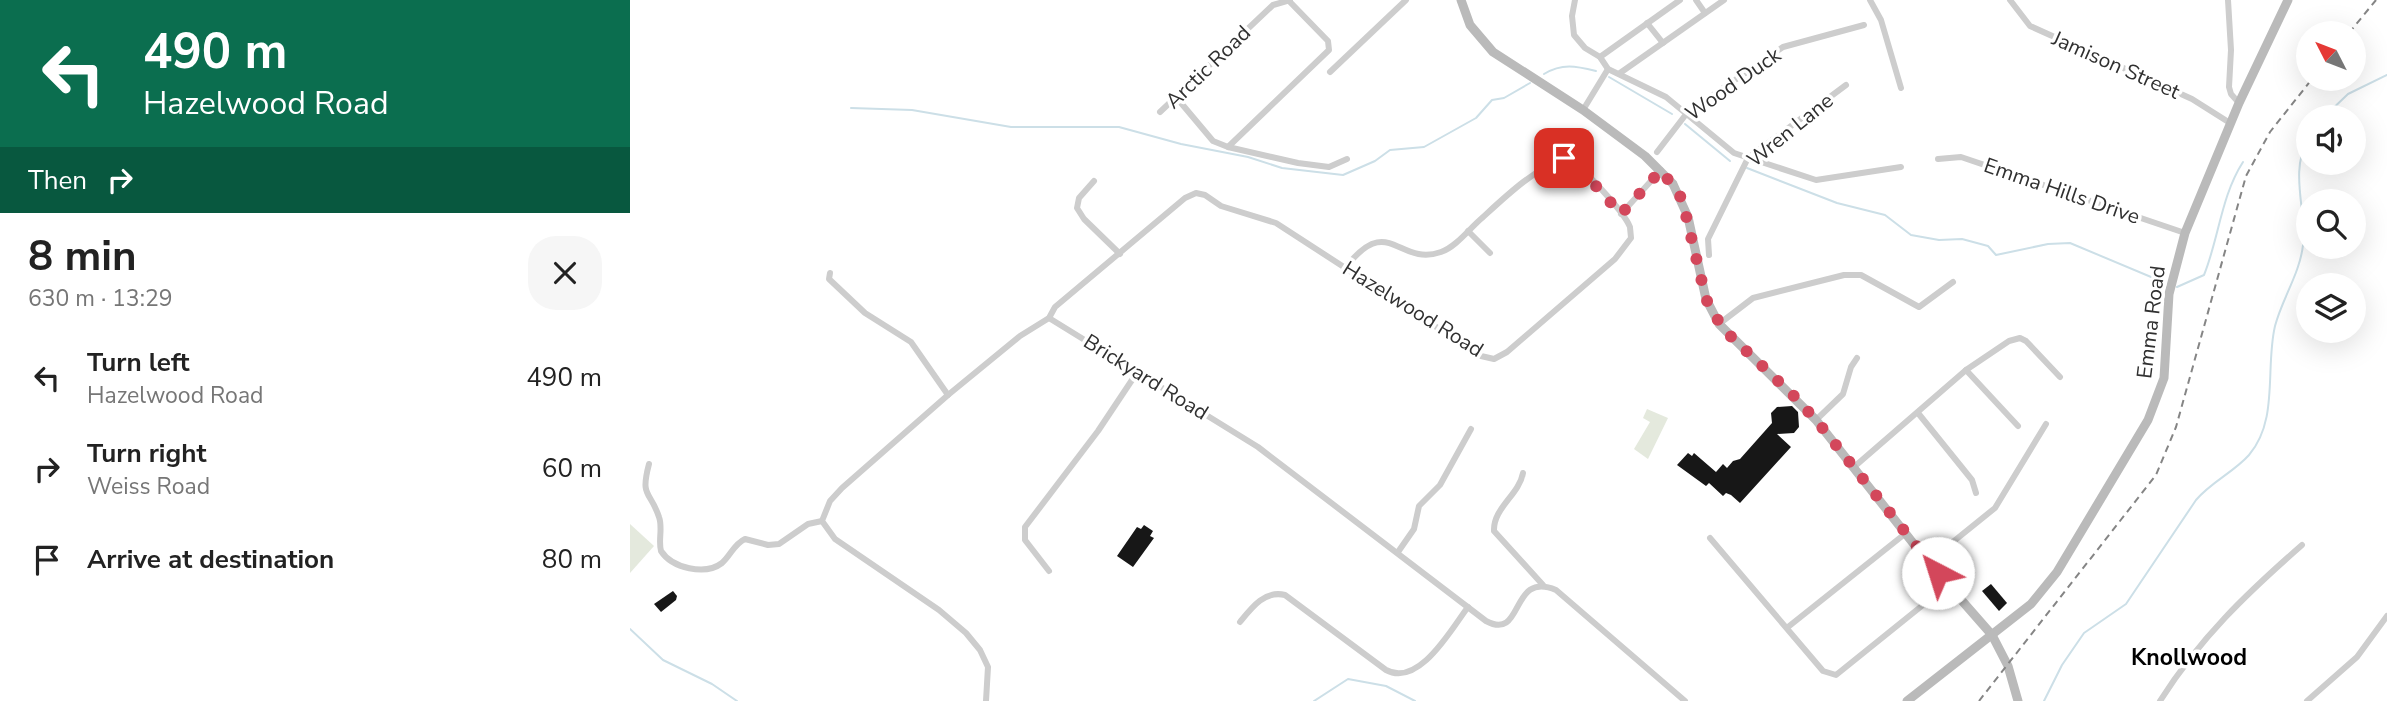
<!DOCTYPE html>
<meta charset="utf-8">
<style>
body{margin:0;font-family:"Nunito Sans",sans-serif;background:#f6f6f6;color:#222;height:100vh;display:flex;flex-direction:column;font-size:26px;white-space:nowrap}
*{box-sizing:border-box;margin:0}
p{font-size:23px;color:#767676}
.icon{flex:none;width:38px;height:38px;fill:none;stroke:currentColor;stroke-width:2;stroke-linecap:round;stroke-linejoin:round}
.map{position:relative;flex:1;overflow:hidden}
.drawer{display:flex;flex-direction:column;background:#fff;width:630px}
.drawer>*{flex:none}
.hud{background:#0b6e4f;color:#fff;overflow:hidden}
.needle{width:46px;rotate:312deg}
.tools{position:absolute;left:1666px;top:21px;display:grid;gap:14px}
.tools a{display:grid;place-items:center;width:70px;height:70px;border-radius:50%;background:#fff;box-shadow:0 7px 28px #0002;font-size:35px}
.pin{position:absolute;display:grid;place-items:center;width:60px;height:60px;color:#fff;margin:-30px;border-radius:14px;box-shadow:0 4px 10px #0006}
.me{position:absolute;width:77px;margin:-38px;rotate:320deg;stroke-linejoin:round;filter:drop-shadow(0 0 5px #0008)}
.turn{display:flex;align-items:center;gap:24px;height:147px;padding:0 28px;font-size:32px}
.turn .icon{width:91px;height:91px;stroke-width:2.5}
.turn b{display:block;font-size:49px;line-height:60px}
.then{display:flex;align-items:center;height:66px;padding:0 28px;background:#0003;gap:14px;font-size:26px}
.round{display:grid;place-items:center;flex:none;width:74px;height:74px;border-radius:28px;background:#f6f6f6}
.headline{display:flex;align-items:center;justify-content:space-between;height:119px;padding:0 28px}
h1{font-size:42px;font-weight:700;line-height:52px}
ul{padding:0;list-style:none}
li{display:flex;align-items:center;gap:21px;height:91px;padding:0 28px}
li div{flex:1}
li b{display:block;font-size:26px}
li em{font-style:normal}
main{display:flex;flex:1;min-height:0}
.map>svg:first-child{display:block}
.green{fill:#e4e9dd}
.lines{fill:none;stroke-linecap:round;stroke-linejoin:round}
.stream{stroke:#ccdfe7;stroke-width:2}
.building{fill:#171717}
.street{stroke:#cdcdcd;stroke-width:6}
.secondary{stroke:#bababa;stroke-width:9}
.rail{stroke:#858585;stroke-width:2;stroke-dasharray:7 5;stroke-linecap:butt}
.route{stroke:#d3475b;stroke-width:12;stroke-dasharray:0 21.6}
.labels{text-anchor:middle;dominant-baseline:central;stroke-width:7;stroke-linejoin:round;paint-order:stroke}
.street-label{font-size:21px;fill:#303030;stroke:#fff}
.neighbourhood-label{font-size:23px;font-weight:bold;fill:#000;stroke:#fff}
</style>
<main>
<section class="drawer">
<div class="hud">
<div class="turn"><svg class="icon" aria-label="left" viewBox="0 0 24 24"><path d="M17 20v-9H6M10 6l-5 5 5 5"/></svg><div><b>490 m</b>Hazelwood Road</div></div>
<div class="then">Then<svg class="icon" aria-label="right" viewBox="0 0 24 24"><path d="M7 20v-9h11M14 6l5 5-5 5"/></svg></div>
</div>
<div class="headline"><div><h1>8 min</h1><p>630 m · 13:29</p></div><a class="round"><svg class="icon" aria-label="close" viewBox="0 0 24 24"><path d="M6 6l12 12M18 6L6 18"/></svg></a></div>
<ul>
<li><svg class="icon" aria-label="left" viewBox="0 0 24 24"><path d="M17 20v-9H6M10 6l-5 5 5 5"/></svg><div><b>Turn left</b><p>Hazelwood Road</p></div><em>490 m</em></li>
<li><svg class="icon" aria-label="right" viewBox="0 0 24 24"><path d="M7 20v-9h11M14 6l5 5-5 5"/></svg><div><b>Turn right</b><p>Weiss Road</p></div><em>60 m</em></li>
<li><svg class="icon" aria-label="arrive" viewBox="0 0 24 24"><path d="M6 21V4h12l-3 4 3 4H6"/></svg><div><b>Arrive at destination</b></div><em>80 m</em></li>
</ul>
</section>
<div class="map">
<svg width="1757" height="701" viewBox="0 0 1757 701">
<rect width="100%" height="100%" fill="#fff"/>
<g class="green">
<polygon points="1017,409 1038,418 1018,459 1004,449 1020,422 1013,418"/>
<polygon points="0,524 24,546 0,573"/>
</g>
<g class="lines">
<g class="stream">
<path d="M914,74C932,63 946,66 966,71"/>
<polyline points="979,77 1042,114"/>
<polyline points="221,108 282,110 381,127 489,127 551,144 618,157 652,168 713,175 745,161 760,150 794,147 846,118 862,100 874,98 900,83"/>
<polyline points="1694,117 1718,94 1757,75"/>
<polyline points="1055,124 1100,161"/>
<polyline points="1117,168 1207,203 1255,215 1281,235 1309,240 1332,239 1358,246 1366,255 1418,244 1440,243 1533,282"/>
<path d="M1547,287L1574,275C1589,238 1591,196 1613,162"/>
<polyline points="0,629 33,660 82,684 107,701"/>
<polyline points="684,701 718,679 756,686 785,701"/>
<path d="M1414,701L1432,665L1454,633L1496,604L1566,500C1581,482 1604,472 1619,455C1649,420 1635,368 1645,326C1652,299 1670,273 1673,245C1677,212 1659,171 1678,140"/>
</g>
</g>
<g class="building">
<polygon points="1162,406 1168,412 1169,427 1164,433 1147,434 1161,447 1110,503 1101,495 1096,493 1093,496 1079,483 1076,486 1047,465 1058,453 1062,456 1064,453 1086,472 1093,464 1097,468 1103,461 1110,459 1142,423 1141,413 1147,407"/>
<polygon points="514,525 523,531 520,536 524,538 503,567 487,556 507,527 511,529"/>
<polygon points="1361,584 1377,603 1369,611 1352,591"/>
<polygon points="43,591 47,596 46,600 31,612 24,604"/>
</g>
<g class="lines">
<g class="street">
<polyline points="945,0 942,16 944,35 955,48 970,57 978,69 1036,97 1104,153 1186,180 1271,167"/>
<polyline points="1066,0 1075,13"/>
<polyline points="1240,0 1251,20 1271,88"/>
<polyline points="1380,0 1400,26 1562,99 1600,123"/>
<polyline points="1598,0 1601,50 1599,87 1601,94 1609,103"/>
<polyline points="1017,23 1033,43"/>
<polyline points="970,57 1050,0"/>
<polyline points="700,72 776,0"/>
<polyline points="990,73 1094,0"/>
<polyline points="546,97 583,141 598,147 668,163 699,167 717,159"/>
<polyline points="953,110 978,69"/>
<polyline points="530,112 643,5 660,0"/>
<polyline points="598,147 699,50 698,41 659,1"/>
<polyline points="1027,152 1057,113 1153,47 1234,25"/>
<polyline points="1308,159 1331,157 1555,233"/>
<polyline points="464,181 449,198 447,208 454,219 490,254"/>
<polyline points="991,214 1031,170"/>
<polyline points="838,231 860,253"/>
<polyline points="1079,255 1078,239 1118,158 1216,85"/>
<polyline points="200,273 199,279 235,313 281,342 318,395"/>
<path d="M419,318L628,447L856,621C895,642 879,570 926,590L1055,701"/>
<polyline points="1089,324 1123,298 1214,275 1231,275 1289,307 1323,282"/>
<polyline points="1336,370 1388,426"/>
<polyline points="1288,413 1342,480 1346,493"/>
<polyline points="1186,420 1213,394 1221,367 1227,358"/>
<path d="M19,464C10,498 20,490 29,517C33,528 28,540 31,551C42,568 75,576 92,563C101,555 104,544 115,539L138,545L149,544L178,524L192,521"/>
<polyline points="1224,467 1336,370 1379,341 1390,338 1396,341 1430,377"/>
<path d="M893,473C889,495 863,508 864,531L913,585"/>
<polyline points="1080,538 1193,671 1206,675 1319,584"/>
<polyline points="768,552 784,529 789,506 810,485 841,429"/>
<polyline points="1298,562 1365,508 1416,424"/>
<polyline points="419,571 395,540 395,527 468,431 508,371"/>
<path d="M610,622C622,607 635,590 655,595L756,670C789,688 822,628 838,607"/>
<polyline points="1158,627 1276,533"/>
<path d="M356,701L358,667L350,650L336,633L309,610L205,539L192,521L200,501L212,488L318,395L390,336L419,318L425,307L555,198L566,193L575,195L591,206L646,223L851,356L864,359L877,352L985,259L1001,238C1001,237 1000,228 1000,227C994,212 949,162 935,158C904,169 876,196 852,218C840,228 826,247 811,252C768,267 759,212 716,267"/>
<path d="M1530,701C1570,638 1616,594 1672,545"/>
<polyline points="1677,701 1727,657 1757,616"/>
</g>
<g class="secondary">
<polyline points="831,0 840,25 863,52 953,110 1015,156 1043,184 1058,217 1076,299 1089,324 1186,420 1298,562 1362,635 1378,666 1388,701"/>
<polyline points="1277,701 1401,604 1427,572 1518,420 1534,378 1539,294 1555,233 1609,103 1658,0"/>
</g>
<g class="rail">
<polyline points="1719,33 1746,0"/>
<polyline points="1349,701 1526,475 1546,427 1616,176 1640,132 1682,79"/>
</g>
</g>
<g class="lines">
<polyline class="route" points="934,158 949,167 991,214 1031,170 1052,199 1076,299 1093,329 1162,394 1186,420 1308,573"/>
</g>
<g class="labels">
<g class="street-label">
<text transform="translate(1486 65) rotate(24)">Jamison Street</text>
<text transform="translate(578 67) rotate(-44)">Arctic Road</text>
<text transform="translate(1103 84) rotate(-35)">Wood Duck</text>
<text transform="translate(1160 130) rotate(-39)">Wren Lane</text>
<text transform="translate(1432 191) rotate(19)">Emma Hills Drive</text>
<text transform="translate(783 309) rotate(32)">Hazelwood Road</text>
<text transform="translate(1521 322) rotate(-83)">Emma Road</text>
<text transform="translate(516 377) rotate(32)">Brickyard Road</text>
</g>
<g class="neighbourhood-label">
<text x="1559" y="657">Knollwood</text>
</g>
</g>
</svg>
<div class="tools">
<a><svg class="needle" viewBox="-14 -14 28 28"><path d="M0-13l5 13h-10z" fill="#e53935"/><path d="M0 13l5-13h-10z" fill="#767676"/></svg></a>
<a><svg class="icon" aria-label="sound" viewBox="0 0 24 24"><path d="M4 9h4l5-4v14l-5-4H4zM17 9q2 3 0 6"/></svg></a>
<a><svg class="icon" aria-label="search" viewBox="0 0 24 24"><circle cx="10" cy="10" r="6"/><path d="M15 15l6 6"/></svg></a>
<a><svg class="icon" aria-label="layers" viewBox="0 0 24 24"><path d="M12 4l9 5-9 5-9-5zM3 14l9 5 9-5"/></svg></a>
</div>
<div class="pin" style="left:934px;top:158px;background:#d93025"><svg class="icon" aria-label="arrive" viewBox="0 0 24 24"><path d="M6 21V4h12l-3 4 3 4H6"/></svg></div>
<svg class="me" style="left:1308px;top:573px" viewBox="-20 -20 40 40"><circle r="19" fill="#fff"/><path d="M0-13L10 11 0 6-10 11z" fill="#d3475b"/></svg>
</div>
</main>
